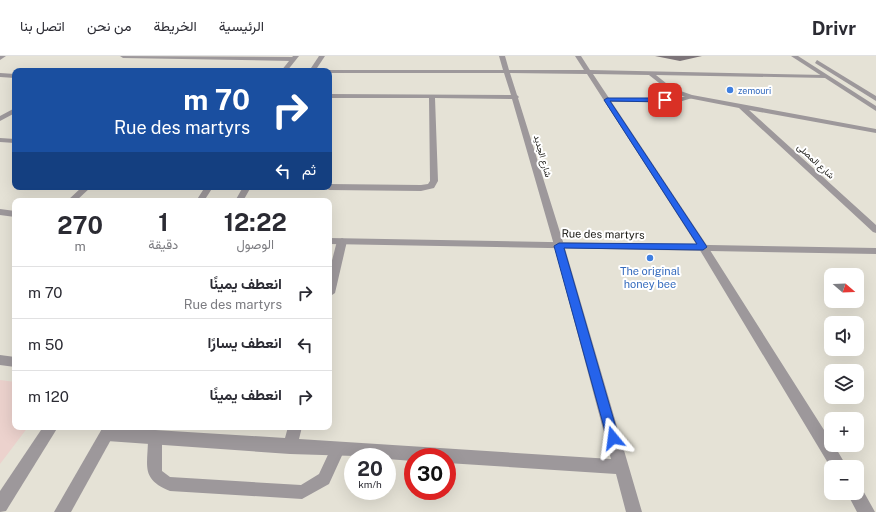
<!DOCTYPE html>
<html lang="ar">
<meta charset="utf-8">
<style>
body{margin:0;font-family:"Public Sans",Vazirmatn,sans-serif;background:#f2f2f3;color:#2b2b33;direction:rtl;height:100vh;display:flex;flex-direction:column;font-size:15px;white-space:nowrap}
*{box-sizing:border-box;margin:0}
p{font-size:13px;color:#7c7c81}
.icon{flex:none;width:22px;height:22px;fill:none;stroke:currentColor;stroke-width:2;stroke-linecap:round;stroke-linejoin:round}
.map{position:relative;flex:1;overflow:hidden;direction:ltr}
.side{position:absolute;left:12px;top:142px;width:320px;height:232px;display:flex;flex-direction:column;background:#fff;border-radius:8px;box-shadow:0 4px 16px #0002;direction:rtl}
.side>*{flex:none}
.guide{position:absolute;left:12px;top:12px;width:320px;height:122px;border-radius:8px;box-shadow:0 4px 16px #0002;direction:rtl;background:#1a4fa0;color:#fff;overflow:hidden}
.needle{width:26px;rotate:109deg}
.tools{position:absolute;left:824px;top:212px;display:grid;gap:8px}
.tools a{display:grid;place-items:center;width:40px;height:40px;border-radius:8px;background:#fff;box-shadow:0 4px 16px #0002;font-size:20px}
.speed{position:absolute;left:344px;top:392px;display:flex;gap:8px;font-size:20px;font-weight:700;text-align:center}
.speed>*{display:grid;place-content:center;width:52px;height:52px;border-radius:50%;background:#fff;box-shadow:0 4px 16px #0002;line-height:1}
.speed small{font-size:10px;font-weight:400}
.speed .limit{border:6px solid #d22;background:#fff;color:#111}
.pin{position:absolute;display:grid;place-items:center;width:34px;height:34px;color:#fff;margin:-17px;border-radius:8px;box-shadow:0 2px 6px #0006}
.me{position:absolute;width:44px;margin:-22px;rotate:344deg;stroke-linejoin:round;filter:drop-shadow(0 0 3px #0008)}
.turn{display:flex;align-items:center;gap:14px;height:84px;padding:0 16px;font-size:18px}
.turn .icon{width:52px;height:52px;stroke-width:2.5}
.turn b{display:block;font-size:28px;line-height:34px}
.then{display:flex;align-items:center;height:38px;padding:0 16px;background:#0003;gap:8px;font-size:15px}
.eta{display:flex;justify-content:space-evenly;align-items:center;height:68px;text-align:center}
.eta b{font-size:24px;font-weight:700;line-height:28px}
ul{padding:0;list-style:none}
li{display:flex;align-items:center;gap:12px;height:52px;padding:0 16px;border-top:1px solid #e1e1e2}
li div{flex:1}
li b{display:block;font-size:15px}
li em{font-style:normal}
header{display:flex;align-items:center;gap:24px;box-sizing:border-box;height:56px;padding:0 20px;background:#fff;border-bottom:1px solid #e1e1e2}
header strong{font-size:19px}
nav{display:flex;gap:22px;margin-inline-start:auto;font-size:14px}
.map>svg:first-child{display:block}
.medical{fill:#ecd2cd}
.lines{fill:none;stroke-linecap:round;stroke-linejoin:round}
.service{fill:#9d989b;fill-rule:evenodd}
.minor{fill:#9d989b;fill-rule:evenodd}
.tertiary{fill:#9d989b;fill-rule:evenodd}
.secondary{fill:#7c7478;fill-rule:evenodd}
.wall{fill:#5b345c}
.route{fill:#2563eb;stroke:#184099}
.shop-dot{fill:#3f7fe0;stroke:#fff;stroke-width:1.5}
.labels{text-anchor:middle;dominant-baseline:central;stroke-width:4;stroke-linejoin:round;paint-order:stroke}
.far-shop-label{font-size:9px;fill:#366cbe;stroke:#fff;text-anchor:start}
.far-street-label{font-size:9px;fill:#1b1a15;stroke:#fff}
.street-label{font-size:11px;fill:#1b1a15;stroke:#fff}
.shop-label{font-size:11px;fill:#366cbe;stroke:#fff}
</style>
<header>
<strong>Drivr</strong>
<nav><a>الرئيسية</a><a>الخريطة</a><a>من نحن</a><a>اتصل بنا</a></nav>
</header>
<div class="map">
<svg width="876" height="456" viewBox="0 0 876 456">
<rect width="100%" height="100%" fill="#e5e2d6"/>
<polygon class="medical" points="0,324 15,326 15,371 28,371 0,408"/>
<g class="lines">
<g class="service">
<polygon points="690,39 693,41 692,42 679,46 607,46 604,44 607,42 679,42"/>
<path d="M155,376L160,378L162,382V415L170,421L301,429L319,418L333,388L338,387L343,388L345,393L329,428L302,443L170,435C140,423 148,410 148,382L150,378Z"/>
</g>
<g class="minor">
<polygon points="0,0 6,0 0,4"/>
<polygon points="120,0 293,1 296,3 293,5 123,2"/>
<polygon points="499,0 505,0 509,14 584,14 575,0 581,0 590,14 825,19 828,21 827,22 656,19 672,32 692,39 876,73 876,77 749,54 876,169 876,177 873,176 739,52 688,42 668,34 649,19 593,18 708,191 831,385 831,389 834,389 847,411 831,412 698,191 587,18 510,17 517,39 519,41 518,42 564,189 642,456 626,456 616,418 447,407 447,401 413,401 413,405 387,403 387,401 290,398 107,385 102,383 100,378 102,373 107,371 285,382 288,371 302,371 299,383 611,403 554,189 512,43 435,42 438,125 434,132 421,135 329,134 325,131 329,131 329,128 421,129 428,128 430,125 429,42 329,42 329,38 511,39 504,17 329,17 329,15 326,15 327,14 503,14"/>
<polygon points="0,17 15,18 15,22 0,21"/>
<polygon points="15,52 15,57 0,65 0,60"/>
<polygon points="0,82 15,83 15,87 0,86"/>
<polygon points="82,131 91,131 76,145 67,145"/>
<polygon points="342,182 347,185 335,237 329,241 329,216 337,185"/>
<polygon points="0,299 15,301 15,311 0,309"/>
<polygon points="857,430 861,431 875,456 857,456 847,437 857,437"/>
</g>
<g class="tertiary">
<polygon points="293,0 299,0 287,15 281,15"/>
<polygon points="319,0 325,0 315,15 309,15"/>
<polygon points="791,0 798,0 876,50 876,55"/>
<polygon points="817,4 876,40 876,45 815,7"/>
<polygon points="205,131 213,131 204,145 196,145"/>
<polygon points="243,131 251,131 243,145 235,145"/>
<polygon points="0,153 15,155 15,161 0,159"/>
<polygon points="329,182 876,192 876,198 329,188"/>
<polygon points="43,371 58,371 6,455 0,456 0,435"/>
<polygon points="103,371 118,371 71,456 54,456"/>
</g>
<polygon class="secondary" points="655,0 702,0 680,5"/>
</g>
<polygon class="wall" points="238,371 280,371 280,372"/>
<polygon class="route" points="607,42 665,42 667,44 665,46 610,45 707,191 703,194 564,192 619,382 617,386 613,387 608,386 607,382 554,190 559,187 697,188 604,44"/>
<g class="shop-dot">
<circle cx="730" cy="34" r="4"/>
<circle cx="650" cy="202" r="4"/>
</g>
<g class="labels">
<g class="far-shop-label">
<text x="738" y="34">zemouri</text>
</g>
<g class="far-street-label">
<text transform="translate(543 100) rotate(74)">شارع الجديد</text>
<text transform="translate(816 105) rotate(43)">شارع المصلى</text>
</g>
<g class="street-label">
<text transform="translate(603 178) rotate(1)">Rue des martyrs</text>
</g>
<g class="shop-label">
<text x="650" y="215">The original<tspan x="650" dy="13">honey bee</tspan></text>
</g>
</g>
</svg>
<div class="tools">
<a><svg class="needle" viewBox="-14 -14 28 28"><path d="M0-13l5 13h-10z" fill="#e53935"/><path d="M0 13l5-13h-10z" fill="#7c7c81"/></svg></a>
<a><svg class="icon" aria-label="sound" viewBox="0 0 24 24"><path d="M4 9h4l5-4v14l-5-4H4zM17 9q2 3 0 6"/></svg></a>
<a><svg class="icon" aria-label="layers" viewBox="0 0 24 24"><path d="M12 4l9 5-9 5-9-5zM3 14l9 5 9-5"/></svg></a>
<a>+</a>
<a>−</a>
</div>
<div class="speed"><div>20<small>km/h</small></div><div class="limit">30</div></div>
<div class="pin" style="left:665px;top:44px;background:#d93025"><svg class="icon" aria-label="arrive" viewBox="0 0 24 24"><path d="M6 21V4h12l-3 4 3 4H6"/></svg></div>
<svg class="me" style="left:613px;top:382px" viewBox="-20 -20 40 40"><path d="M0-17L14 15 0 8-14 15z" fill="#2563eb" stroke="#fff" stroke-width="4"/></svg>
<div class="guide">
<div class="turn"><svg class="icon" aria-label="right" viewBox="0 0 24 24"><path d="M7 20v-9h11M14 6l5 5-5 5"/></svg><div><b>70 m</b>Rue des martyrs</div></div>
<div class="then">ثم<svg class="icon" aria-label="left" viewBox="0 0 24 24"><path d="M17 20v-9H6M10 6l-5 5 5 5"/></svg></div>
</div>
<section class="side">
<div class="eta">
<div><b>12:22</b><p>الوصول</p></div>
<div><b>1</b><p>دقيقة</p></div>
<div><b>270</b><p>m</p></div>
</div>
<ul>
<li><svg class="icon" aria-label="right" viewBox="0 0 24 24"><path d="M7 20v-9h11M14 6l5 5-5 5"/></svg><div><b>انعطف يمينًا</b><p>Rue des martyrs</p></div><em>70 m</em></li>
<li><svg class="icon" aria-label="left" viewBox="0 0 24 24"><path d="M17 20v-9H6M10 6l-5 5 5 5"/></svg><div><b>انعطف يسارًا</b></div><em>50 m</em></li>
<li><svg class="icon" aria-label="right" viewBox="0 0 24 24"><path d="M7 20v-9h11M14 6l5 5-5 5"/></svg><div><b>انعطف يمينًا</b></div><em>120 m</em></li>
</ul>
</section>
</div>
